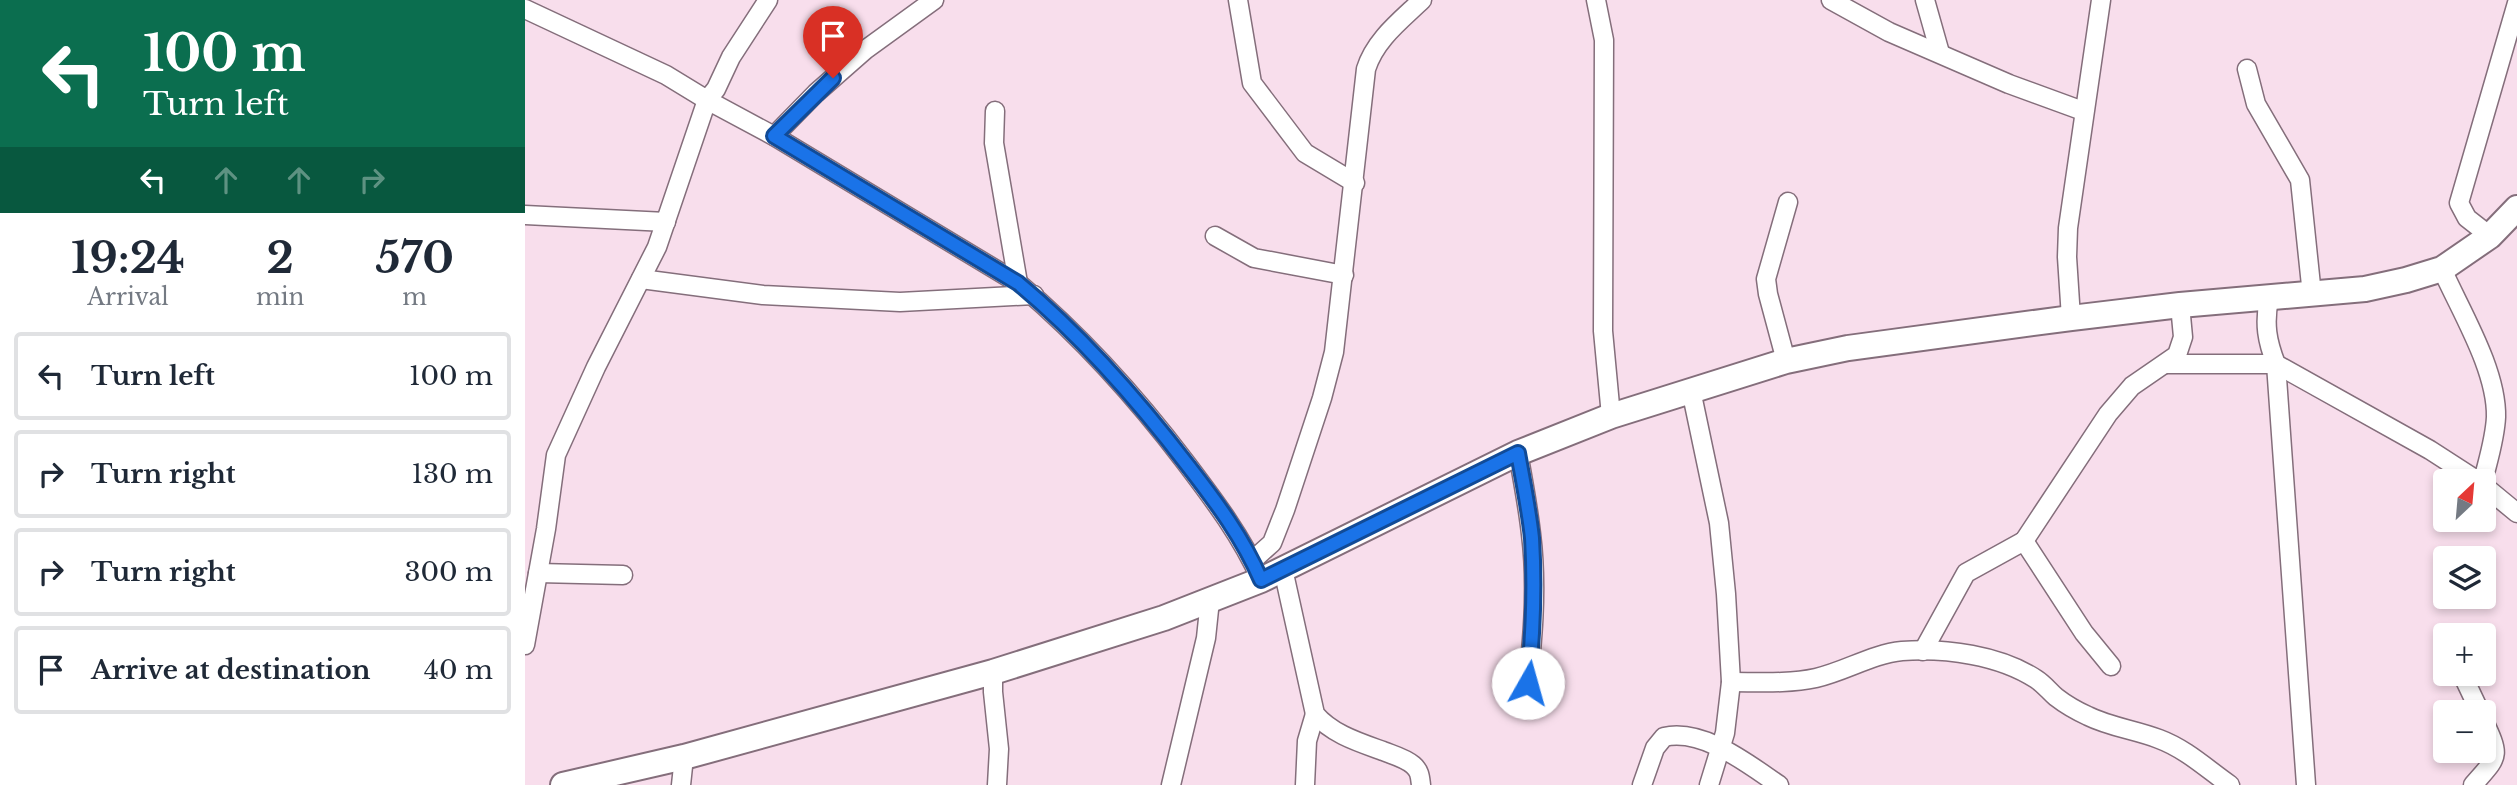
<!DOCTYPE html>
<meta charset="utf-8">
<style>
body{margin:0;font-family:"Libre Baskerville",serif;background:#f2f2f3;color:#1f2937;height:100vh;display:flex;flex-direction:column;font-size:26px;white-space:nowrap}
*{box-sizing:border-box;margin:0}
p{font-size:23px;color:#747a83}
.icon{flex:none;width:38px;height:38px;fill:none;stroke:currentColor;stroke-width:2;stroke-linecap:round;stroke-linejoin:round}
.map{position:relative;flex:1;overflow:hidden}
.drawer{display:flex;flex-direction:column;background:#fff;width:525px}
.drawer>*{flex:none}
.top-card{background:#0b6e4f;color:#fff;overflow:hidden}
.needle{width:46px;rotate:26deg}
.fabs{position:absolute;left:1908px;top:469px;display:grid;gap:14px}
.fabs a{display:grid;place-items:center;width:63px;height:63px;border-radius:7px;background:#fff;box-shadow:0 4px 10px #0003;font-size:35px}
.pin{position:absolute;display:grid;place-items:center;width:60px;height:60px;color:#fff;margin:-72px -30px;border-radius:50% 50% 50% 0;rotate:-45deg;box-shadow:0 0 7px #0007}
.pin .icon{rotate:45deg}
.me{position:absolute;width:77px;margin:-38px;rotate:7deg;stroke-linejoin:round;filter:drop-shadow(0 0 5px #0008)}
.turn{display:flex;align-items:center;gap:24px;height:147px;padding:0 28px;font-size:32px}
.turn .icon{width:91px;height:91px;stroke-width:2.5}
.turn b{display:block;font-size:49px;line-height:60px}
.lanes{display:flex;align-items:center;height:66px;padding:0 28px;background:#0003;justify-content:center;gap:35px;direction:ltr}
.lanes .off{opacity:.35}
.eta{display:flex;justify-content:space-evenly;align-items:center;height:119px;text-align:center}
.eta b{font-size:42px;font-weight:700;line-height:49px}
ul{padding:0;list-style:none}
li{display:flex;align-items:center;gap:21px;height:88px;margin:0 14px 10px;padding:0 14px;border:4px solid #e0e1e3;border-radius:7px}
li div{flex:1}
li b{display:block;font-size:26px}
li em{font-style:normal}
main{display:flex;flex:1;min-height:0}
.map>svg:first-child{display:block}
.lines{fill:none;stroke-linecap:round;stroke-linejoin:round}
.street-casing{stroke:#846e7b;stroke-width:21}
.secondary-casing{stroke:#846e7b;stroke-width:28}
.street{stroke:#fff;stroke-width:18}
.secondary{stroke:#fff;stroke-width:24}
.route-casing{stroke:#114b97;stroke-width:18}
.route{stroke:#1a73e8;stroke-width:12}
</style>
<main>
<section class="drawer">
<div class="top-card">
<div class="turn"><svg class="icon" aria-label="left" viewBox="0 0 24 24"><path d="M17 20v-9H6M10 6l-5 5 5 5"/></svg><div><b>100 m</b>Turn left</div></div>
<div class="lanes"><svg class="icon" aria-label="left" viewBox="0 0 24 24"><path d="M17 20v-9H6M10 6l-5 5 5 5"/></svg><svg class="icon off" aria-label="ahead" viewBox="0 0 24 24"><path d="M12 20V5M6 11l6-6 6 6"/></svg><svg class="icon off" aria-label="ahead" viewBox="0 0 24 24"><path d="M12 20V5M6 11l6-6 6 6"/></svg><svg class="icon off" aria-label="right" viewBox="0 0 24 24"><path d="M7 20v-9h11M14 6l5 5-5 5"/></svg></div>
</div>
<div class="eta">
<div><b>19:24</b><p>Arrival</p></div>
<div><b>2</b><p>min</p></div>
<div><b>570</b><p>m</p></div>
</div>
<ul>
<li><svg class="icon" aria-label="left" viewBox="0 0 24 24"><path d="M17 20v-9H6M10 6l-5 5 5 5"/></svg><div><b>Turn left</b></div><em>100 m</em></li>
<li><svg class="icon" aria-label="right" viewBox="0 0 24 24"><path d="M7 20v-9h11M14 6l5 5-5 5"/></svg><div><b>Turn right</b></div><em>130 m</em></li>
<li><svg class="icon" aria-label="right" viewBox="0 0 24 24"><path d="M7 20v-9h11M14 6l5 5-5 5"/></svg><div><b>Turn right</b></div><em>300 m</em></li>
<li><svg class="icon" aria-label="arrive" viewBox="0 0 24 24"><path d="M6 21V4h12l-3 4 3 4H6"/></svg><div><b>Arrive at destination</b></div><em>40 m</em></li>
</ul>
</section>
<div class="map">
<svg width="1992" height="785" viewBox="0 0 1992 785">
<rect width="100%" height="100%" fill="#f8deec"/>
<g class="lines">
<g class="street-casing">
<g id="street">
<polyline points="713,0 727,83 780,153 830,183"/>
<polyline points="1071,0 1079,40 1078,331 1086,416"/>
<polyline points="1306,0 1364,32 1484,84 1558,111"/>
<polyline points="1400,0 1415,53"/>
<polyline points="0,9 141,75 182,100 191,89 206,57 243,0"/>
<polyline points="1722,69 1731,104 1775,180 1787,295"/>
<polyline points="470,111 469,143 493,283"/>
<polyline points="249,136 291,93 340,50 409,0"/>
<polyline points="0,215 141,222"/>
<polyline points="690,236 729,258 819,275"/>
<polyline points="1965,236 1942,218 1934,203 1992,3"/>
<path d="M1917,269C1936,312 1972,370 1971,417C1970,439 1963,460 1958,481"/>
<polyline points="116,279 238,295 375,302 509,295"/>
<path d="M1744,299C1739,324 1742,341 1751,364L1905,450L1953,481"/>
<polyline points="1546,318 1542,257 1543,228 1576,0"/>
<polyline points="1261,361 1243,294 1241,279 1263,202"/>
<polyline points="1640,364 1751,364 1781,785"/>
<polyline points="1166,390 1194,523 1201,594 1206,682 1200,733 1184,785"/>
<path d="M993,453C998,480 1003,507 1006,534C1013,590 1007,646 1001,702"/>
<polyline points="1958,485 1992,513"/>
<polyline points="1499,541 1583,414 1607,386 1652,355 1658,337 1655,305"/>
<path d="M728,560L747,543L760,510L797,398L809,352L841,69C850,40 875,21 897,0"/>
<path d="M758,569L790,714C807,734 833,742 858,751C868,755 880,758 888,765C895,771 895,777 896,785"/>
<polyline points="13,573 98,575"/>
<path d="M0,645L21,529L31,455L71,367L132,247L182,100L249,136L493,283C556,336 611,397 661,463C689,500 717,537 736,580"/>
<polyline points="1398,651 1441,573 1499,541 1559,633 1586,666"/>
<polyline points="468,672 468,692 474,749 472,785"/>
<polyline points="1937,674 1955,712"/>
<path d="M1206,682C1234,682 1263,684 1291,678C1321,671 1347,654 1377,651C1421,648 1474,655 1511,679C1519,684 1524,691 1531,697C1540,704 1552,711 1563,716C1585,727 1611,730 1634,739C1661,749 1682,769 1705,785"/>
<polyline points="156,785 159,757"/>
<polyline points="646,785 681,638 685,600"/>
<polyline points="780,785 782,741 790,714"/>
<path d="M1117,785L1130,748L1139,737C1178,728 1223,764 1254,785"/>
<path d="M1948,785C1974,755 1976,758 1958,719"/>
</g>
</g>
<g class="secondary-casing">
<polyline id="secondary" points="38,785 159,757 468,672 639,618 736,580 993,453 1086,416 1261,361 1323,348 1546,318 1655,305 1840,289 1881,280 1917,269 1965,236 1992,208"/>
</g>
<use href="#street" class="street"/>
<use href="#secondary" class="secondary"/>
</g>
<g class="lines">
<g class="route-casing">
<path id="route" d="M308,78L249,136L493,283C558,337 613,400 664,467C691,502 718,538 736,580L993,453C998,481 1004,510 1007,538C1010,587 1008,635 1003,683"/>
</g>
<use href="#route" class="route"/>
</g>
</svg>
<div class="fabs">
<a><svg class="needle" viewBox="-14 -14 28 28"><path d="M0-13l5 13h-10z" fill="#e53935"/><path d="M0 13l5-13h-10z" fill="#747a83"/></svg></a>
<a><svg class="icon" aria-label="layers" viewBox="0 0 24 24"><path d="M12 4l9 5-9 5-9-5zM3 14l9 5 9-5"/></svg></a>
<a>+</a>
<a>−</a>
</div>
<div class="pin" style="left:308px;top:78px;background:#d93025"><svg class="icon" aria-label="arrive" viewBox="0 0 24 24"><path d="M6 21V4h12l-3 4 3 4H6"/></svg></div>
<svg class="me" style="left:1003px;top:683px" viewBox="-20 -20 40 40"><circle r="19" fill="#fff"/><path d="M0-13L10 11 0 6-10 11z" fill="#1a73e8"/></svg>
</div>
</main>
